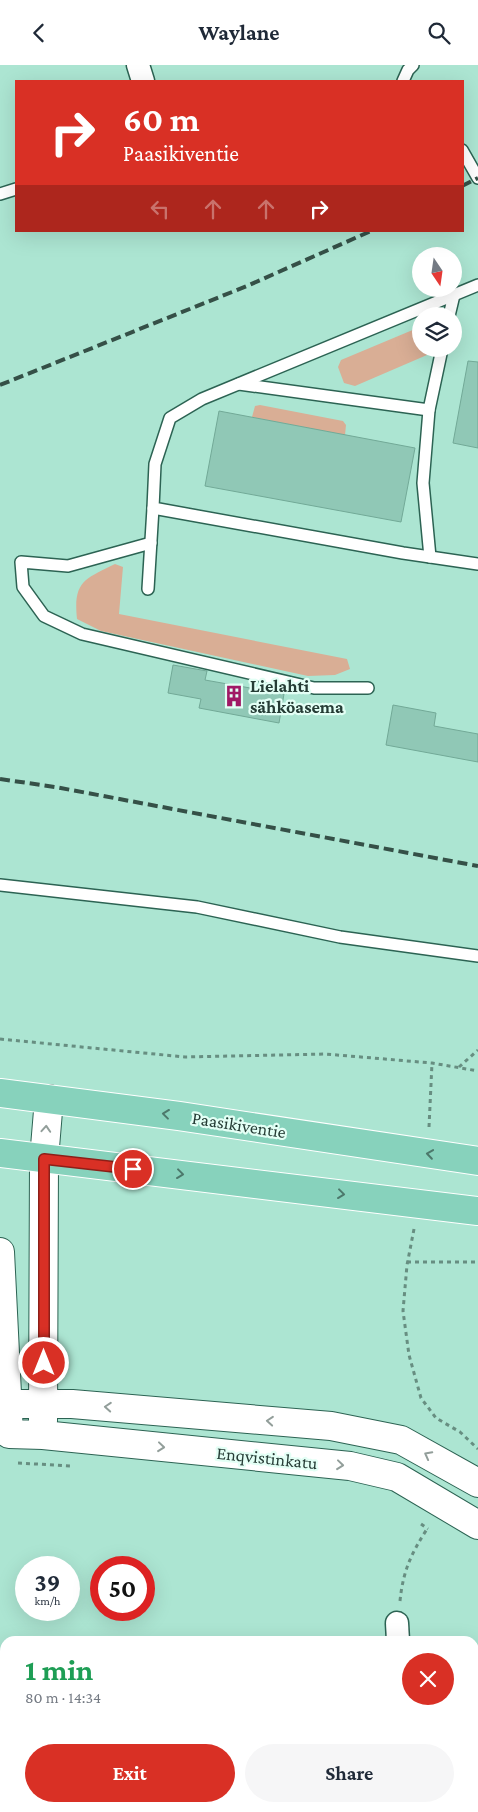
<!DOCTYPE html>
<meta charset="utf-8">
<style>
body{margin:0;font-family:"Crimson Pro",serif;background:#f6f6f7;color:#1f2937;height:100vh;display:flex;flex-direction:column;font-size:19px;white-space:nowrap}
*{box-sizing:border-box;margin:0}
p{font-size:16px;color:#747a83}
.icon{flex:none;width:28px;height:28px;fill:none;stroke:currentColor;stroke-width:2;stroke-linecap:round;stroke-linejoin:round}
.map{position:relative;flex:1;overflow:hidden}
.sheet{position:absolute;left:0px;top:1571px;width:479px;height:176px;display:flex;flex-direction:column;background:#fff;border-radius:15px 15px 0 0;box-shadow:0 5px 20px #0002}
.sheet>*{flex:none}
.banner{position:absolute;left:15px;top:15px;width:449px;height:152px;border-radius:0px;box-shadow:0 5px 20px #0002;background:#d93025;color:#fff;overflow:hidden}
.needle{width:32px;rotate:167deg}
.buttons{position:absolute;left:412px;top:182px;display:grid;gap:10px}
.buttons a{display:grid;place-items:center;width:50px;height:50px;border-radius:50%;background:#fff;box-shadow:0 5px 20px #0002;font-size:25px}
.speed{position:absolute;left:15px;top:1491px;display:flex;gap:10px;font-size:25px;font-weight:700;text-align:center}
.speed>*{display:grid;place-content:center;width:65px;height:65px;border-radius:50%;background:#fff;box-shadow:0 5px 20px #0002;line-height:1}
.speed small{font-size:12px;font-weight:400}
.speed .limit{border:8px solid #d22;background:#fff;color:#111}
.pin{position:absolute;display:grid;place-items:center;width:42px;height:42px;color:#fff;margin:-21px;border:2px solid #fff;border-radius:50%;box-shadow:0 1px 5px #0007}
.me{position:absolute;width:55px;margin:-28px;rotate:0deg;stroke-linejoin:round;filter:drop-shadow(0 0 4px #0008)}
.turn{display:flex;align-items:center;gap:18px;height:105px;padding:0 25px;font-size:22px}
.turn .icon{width:65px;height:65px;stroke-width:2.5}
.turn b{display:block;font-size:35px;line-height:42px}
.lanes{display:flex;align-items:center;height:48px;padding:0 25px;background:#0003;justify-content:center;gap:25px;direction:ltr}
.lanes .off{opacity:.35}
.round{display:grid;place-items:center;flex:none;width:52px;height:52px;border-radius:26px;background:#f6f6f7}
.summary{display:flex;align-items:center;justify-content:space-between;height:85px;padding:0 25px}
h1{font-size:30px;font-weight:700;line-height:38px;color:#1e9e55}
.primary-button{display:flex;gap:10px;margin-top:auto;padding:10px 25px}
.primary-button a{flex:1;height:58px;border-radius:30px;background:#d93025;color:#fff;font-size:20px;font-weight:700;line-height:58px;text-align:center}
.primary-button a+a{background:#f6f6f7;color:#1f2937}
header{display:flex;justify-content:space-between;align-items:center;height:65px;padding:0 25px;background:#fff;font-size:22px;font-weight:700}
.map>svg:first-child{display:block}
.green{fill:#d9ae95}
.building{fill:#90c8b6;stroke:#72a997}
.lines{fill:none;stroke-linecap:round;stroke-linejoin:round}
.service-casing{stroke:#2c6353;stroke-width:14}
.minor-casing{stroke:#2c6353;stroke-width:25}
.secondary-casing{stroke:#2c6353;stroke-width:30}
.trunk-casing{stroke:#fff;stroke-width:30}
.path{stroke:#678e81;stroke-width:3;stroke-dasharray:4 4;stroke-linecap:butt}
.service{stroke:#fff;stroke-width:11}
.minor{stroke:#fff;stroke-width:22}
.secondary{stroke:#fff;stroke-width:28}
.trunk{stroke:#87d2bc;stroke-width:28}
.rail{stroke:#355047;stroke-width:4;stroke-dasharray:10 5;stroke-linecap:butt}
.oneway{stroke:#4c786b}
.oneway2{stroke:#929e9a}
.route-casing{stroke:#8d1f18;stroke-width:12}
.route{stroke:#d93025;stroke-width:9}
.labels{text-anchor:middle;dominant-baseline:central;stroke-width:4.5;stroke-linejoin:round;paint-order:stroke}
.poi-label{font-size:18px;font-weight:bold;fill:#253c35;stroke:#e3fff5;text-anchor:start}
.street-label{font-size:18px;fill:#253c35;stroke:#e3fff5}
</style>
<header><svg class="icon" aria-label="back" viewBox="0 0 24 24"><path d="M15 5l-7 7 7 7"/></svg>Waylane<svg class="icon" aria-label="search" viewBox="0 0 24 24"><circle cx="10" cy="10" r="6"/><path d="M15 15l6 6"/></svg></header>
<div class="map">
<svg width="478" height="1747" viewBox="0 0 478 1747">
<rect width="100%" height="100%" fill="#ace5d2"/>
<g class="green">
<polygon points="415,264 421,266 421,284 428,284 427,290 355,321 344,318 338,302 341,295"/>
<polygon points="260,340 343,356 346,360 345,370 252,352 255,341"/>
<path d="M115,499L123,502L119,549L347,594L350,604L335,610L308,611L101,566L77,554C73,516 85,514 115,499Z"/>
</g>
<g class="building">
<polygon points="468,296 478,297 478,383 453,378"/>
<polygon points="219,346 415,383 401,457 205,421"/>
<polygon points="173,600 207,606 205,615 284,629 279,658 199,643 201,634 168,628"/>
<polygon points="393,640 436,648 434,661 478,669 478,697 386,680"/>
</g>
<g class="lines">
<g class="service-casing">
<g id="service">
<polyline points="403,16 408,5 413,0"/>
<polyline points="462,85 478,113"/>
<polyline points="0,129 16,124"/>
<polyline points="478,220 202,334 170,353 155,399 153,443 403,488 478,499"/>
<polyline points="449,251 454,230"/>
<polyline points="239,319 429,345 442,284"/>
<polyline points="429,345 423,418 430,492"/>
<polyline points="151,478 68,501 21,497 23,522 44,551 82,569 314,623 368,623"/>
<polyline points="148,524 153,443"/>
<polyline points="0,820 197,842 340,872 478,891"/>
<polyline points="100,1742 100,1747"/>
</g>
</g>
<g class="minor-casing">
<g id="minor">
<polyline points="138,0 143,16"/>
<polyline points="397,1558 398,1576"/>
<polyline points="457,1742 459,1747"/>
</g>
</g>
<g class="secondary-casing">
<g id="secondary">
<polyline points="0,1187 9,1369 43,1370 350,1401 397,1412 478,1460"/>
<polyline points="8,1339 72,1339 331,1361 401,1375 478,1418"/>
<polyline points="43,1356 44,1094 49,1034"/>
</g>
</g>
<g class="trunk-casing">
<g id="trunk">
<polyline points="0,1028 179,1051 478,1096"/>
<polyline points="0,1088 478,1146"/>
</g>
</g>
<g class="path">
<polyline points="0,974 185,992 325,989 432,998 478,1006"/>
<polyline points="459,1002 478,985"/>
<polyline points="429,1062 432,998"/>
<polyline points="414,1164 407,1200 403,1246 409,1290 421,1333 436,1353 460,1367 478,1384"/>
<polyline points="407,1197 478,1197"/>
<polyline points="18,1398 72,1401"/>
<polyline points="421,1459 428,1464"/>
<path d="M400,1536C403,1506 411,1489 427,1464"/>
</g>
<use href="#service" class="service"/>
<use href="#minor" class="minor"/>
<use href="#secondary" class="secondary"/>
<use href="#trunk" class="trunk"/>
<g class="rail">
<polyline points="462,121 478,113"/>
<polyline points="0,320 247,221 371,166"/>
<polyline points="0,714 55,722 478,801"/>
</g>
</g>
<defs><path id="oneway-chevron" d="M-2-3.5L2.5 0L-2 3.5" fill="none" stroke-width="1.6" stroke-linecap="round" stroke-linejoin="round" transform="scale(1.25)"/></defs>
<g class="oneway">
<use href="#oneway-chevron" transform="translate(166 1049) rotate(-173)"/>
<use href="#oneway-chevron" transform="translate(430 1089) rotate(-172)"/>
<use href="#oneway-chevron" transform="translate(180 1109) rotate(7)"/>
<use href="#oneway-chevron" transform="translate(341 1129) rotate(7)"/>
</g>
<g class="oneway2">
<use href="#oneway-chevron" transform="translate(46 1064) rotate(-86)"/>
<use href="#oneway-chevron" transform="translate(108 1342) rotate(-176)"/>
<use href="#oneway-chevron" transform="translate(270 1356) rotate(-175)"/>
<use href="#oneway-chevron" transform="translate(161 1382) rotate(6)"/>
<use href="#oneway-chevron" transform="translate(428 1390) rotate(-152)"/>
<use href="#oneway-chevron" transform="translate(340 1400) rotate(6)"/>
</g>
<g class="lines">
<g class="route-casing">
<polyline id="route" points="44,1298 44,1094 133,1104"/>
</g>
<use href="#route" class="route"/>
</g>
<defs>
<g id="building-bare" transform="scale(1.725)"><path d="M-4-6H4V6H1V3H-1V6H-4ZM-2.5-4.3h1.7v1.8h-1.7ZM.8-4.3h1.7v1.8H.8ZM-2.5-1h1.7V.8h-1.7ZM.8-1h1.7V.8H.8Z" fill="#a01966" stroke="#e3fff5" stroke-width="2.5" paint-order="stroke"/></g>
</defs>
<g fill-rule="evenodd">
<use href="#building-bare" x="234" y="631"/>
</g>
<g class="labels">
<g class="poi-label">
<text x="250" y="621">Lielahti<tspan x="250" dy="21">sähköasema</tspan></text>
</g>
<g class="street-label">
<text transform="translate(239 1060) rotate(9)">Paasikiventie</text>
<text transform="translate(267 1393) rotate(6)">Enqvistinkatu</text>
</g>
</g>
</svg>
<div class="buttons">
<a><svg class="needle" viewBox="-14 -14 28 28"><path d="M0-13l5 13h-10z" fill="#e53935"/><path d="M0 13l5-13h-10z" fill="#747a83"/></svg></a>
<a><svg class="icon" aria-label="layers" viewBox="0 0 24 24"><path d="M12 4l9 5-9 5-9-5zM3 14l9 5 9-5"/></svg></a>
</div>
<div class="speed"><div>39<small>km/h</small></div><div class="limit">50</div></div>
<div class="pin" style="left:133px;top:1104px;background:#d93025"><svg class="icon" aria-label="arrive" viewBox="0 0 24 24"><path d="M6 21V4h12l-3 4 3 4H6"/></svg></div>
<svg class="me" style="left:44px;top:1298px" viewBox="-20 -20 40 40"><circle r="17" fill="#d93025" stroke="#fff" stroke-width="3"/><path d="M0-11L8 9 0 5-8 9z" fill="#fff"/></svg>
<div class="banner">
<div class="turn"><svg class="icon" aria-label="right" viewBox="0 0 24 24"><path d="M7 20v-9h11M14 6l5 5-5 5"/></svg><div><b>60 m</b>Paasikiventie</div></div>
<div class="lanes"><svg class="icon off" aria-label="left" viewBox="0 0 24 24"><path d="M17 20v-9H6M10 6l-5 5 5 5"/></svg><svg class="icon off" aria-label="ahead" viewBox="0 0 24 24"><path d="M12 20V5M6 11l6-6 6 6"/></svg><svg class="icon off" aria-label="ahead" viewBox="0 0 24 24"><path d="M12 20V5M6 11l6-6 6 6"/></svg><svg class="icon" aria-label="right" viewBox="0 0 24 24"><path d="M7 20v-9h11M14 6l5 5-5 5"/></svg></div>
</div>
<section class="sheet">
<div class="summary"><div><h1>1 min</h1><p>80 m · 14:34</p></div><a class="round" style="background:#d93025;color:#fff"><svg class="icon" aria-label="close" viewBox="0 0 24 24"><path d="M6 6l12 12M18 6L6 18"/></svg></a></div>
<div class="primary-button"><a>Exit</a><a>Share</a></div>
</section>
</div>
